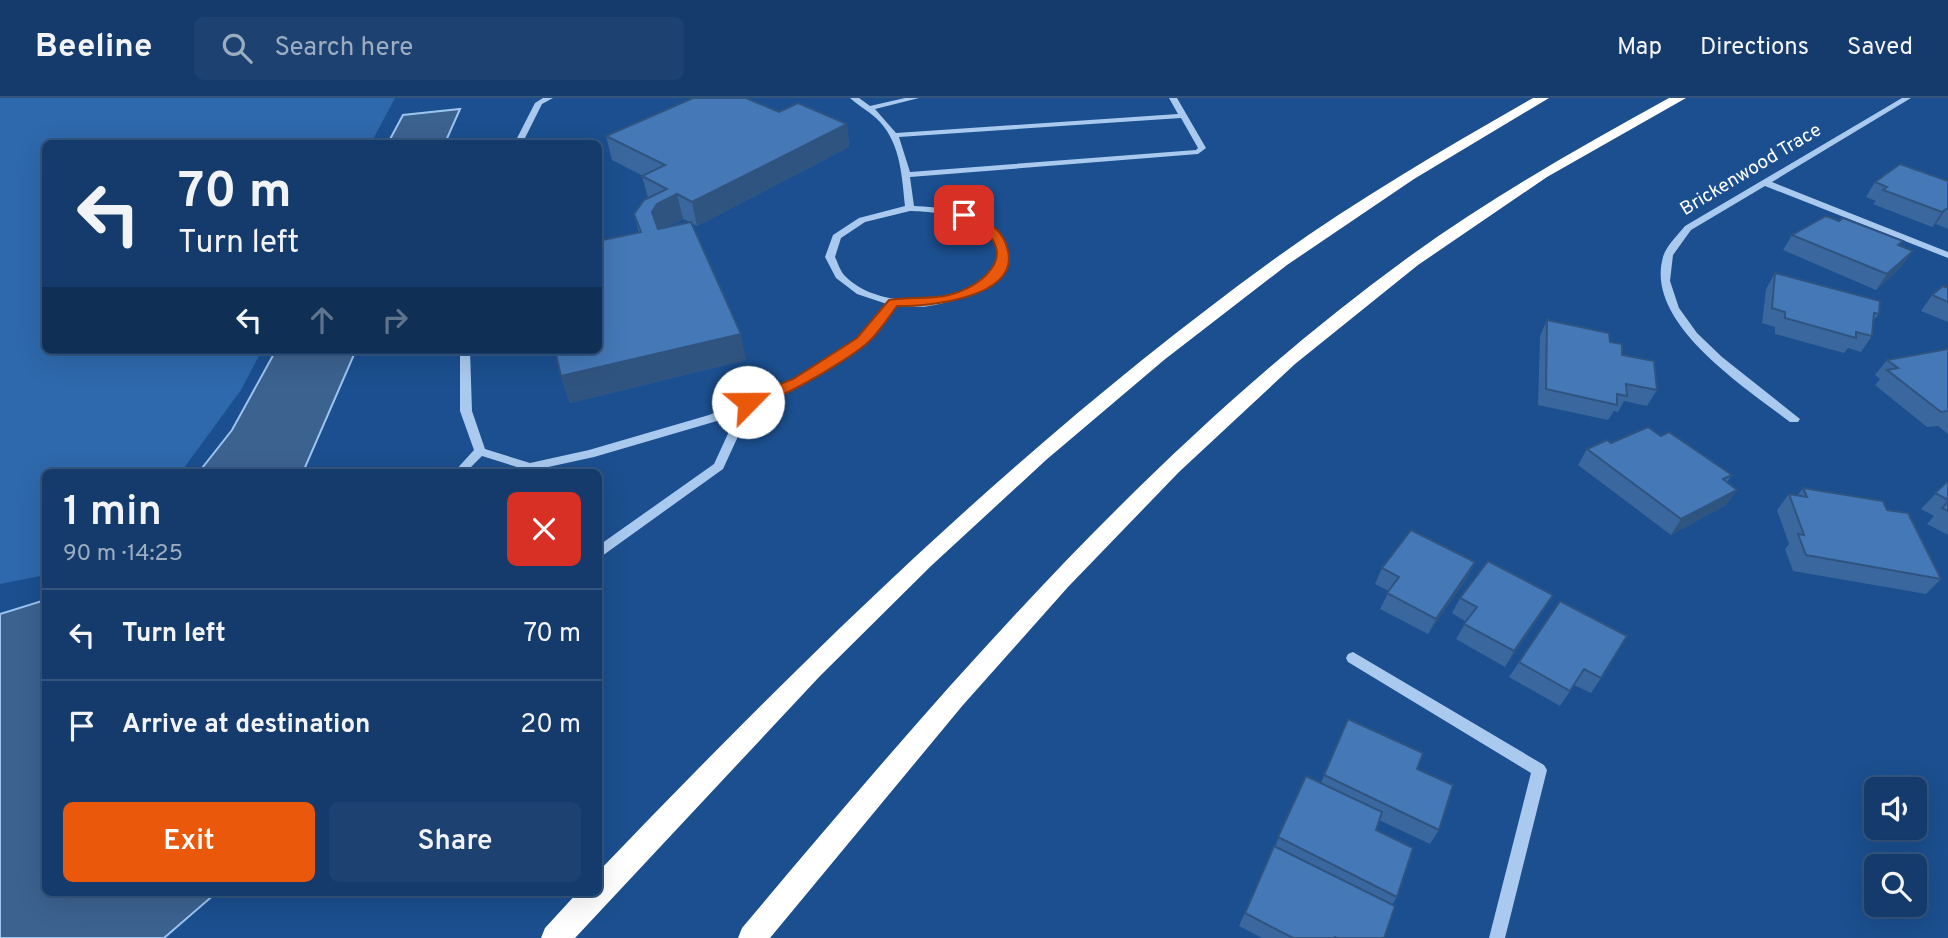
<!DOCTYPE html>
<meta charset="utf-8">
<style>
body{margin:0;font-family:Overpass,sans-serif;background:#1d4271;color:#f1f3f6;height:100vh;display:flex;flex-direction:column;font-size:26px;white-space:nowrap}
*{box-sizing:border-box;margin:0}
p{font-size:23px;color:#9dadc1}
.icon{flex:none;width:38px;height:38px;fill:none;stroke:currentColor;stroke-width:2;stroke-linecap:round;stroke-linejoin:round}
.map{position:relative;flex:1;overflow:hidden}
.drawer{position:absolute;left:42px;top:371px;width:560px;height:427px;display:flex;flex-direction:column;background:#143b6b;border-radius:10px;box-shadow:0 7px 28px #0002,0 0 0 2px #33557e}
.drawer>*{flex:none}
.banner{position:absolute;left:42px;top:42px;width:560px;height:214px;border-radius:10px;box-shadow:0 7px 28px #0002,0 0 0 2px #33557e;background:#143b6b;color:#f1f3f6;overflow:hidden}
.buttons{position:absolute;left:1864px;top:679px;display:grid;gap:14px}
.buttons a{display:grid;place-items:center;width:63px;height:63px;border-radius:10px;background:#143b6b;box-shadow:0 7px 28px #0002,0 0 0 2px #33557e;font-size:35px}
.pin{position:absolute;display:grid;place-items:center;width:60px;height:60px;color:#fff;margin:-30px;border-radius:14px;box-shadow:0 4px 10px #0006}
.me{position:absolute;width:77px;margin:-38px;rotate:67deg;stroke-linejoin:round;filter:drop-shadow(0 0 5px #0008)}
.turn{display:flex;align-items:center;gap:24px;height:147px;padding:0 21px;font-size:32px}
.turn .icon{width:91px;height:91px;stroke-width:2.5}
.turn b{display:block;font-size:49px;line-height:60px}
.lanes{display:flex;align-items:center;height:66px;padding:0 21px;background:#0003;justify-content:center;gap:35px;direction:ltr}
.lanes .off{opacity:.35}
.round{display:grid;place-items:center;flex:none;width:74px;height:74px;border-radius:10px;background:#1d4271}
.headline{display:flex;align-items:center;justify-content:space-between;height:119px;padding:0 21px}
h1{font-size:42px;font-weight:600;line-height:52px}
.primary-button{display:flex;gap:14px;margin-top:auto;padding:14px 21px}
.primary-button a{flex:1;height:80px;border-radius:10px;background:#ea580c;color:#fff;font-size:28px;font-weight:600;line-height:80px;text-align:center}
.primary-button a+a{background:#1d4271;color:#f1f3f6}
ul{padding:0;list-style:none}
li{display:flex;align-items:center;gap:21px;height:91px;padding:0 21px;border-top:2px solid #33557e}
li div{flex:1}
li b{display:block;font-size:26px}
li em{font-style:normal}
header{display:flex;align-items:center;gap:42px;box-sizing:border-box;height:98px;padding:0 35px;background:#143b6b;border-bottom:2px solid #33557e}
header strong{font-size:33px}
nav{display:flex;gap:38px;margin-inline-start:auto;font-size:24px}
.search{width:490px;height:63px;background:#1d4271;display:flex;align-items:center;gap:18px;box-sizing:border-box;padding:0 24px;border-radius:10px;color:#9dadc1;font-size:26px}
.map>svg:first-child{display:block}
.green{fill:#2e69ad}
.water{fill:#3c6290;stroke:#9cc4f0;stroke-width:2}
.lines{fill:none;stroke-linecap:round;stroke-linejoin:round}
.minor{fill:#a9c9ee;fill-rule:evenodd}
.highway{fill:#fff;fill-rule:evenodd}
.wall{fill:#3a679d;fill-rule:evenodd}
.shaded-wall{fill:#305480}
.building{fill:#4478b7;stroke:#305480;stroke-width:2}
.route{fill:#ea580c;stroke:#983908;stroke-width:2}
.labels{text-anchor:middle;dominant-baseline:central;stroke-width:7;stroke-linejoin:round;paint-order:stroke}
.far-street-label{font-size:19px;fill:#fff;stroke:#1b4f8f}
</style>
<header>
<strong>Beeline</strong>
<div class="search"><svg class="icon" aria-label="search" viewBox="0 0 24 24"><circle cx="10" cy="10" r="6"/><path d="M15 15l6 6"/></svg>Search here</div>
<nav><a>Map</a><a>Directions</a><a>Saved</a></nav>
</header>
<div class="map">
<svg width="1948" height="840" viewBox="0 0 1948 840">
<rect width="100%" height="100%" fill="#1b4f8f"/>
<polygon class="green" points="0,0 395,0 371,45 46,46 46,252 262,252 241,292 181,374 46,374 45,477 0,486"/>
<g class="water">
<polygon points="460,11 445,45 388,45 403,17"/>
<polygon points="276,252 356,252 303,374 199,374 232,332"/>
<polygon points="45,502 46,794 216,795 164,840 0,840 0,516"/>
</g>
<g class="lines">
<g class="minor">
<polygon points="543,0 553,0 542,6 522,46 514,46 535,5"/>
<path d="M850,0H859L870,8L905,0H919L875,11L896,35L1178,16L1169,0H1177L1206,50L1198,56L910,79L914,108C938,109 966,112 987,124C999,131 1006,141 1007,154C1007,189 956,204 929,208C919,210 907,208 896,207L866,245L802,286L752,308L723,371L602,458L598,460V448L714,366L738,314L717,323L594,359L530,373L482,358L466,374H454L474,352L460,313V252H470L472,313L485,351L530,365L589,352L709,317L794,282L858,241L887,206L857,196L836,180L825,159L833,137L859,120L905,108C902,80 901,47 880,24C872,15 860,9 850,0ZM1181,20L1198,50L1196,52L910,74L899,39ZM910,113C938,114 999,118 997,157C997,166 992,174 985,180C950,209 877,211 845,178C840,173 838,165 835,159L841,140L865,124Z"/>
<path d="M1902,0H1911L1772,84L1948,154V160L1765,88L1691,132L1673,157L1670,183L1679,210L1697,235L1722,259L1800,321L1798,324H1790C1745,289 1644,225 1663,159C1666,148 1678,137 1685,128Z"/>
<polygon points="1353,554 1544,667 1547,672 1505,840 1489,840 1531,675 1348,564 1346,560 1348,556"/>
</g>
<g class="highway">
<path d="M1533,0H1549L1414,81L1287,167L1164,262L1046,362L931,468L820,578L575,840H541L545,830L578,794H598V774C809,554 1026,341 1273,162C1356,102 1444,51 1533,0Z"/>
<path d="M1669,0H1686L1547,79L1418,167L1295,266L1179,374L1068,489L963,607L770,840H738L742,830C944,590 1151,347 1406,161C1489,100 1579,50 1669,0Z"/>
</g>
</g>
<g class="wall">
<path d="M779,14L847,26L849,49L697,128L691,125L746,262L570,305L561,278L639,135L634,116L648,100L642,78H643L612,62L606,38ZM683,121L690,124L666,129Z"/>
<polygon points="1948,83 1948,131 1936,126 1932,129 1873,106 1876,103 1866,99 1875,84"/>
<polygon points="1792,137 1900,148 1902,168 1876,192 1783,152"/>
<polygon points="1775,175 1879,216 1873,223 1872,238 1861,254 1848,250 1844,255 1775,236 1775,229 1762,225 1766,191"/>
<polygon points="1948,190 1948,224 1921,213 1932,197"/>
<polygon points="1547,222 1610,244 1657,292 1647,308 1624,303 1618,314 1614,313 1608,322 1538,307 1540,238"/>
<polygon points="1948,251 1948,336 1938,328 1927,329 1875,287 1880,281 1875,277 1887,262"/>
<polygon points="1661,338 1732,377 1727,384 1737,392 1726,407 1671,437 1578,367 1587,351 1611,345"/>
<polygon points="1948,383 1948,437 1927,426 1934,418 1921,411"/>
<polygon points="1803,390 1887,412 1941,481 1926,496 1793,473 1785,451 1789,446 1777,412 1789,396 1797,398"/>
<polygon points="1475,464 1467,480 1428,536 1380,511 1389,493 1375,486 1382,470"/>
<polygon points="1460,500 1543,513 1505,569 1456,541 1466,524 1452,515"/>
<polygon points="1560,503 1601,580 1591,595 1574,587 1560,608 1509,579"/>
<polygon points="1348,621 1417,671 1439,732 1430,746 1379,722 1376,732 1397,799 1392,807 1384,840 1262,840 1239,828 1274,748 1275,748 1306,678 1321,685"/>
</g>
<g class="shaded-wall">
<polygon points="847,26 849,49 697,128 692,104"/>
<polygon points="677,96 683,121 663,131 658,139 652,114 657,106"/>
<polygon points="1946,111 1936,126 1932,129 1942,114"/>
<polygon points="1913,153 1902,168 1876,192 1887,176"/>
<polygon points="741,236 746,262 570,305 561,278"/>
<polygon points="1737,392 1726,407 1671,437 1681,421"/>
<polygon points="1475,464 1467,480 1428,536 1436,521"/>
<polygon points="1553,497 1543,513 1505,569 1514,553"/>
</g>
<g class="building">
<polygon points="693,0 746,0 779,14 798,5 847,26 692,104 677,96 657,106 652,114 658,131 691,124 741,236 561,278 555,252 598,252 598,143 641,134 634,116 644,102 667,91 642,78 665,67 606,38"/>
<polygon points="1900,66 1948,83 1948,112 1946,111 1942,114 1883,92 1887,89 1875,84"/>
<polygon points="1826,118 1839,123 1843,120 1903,143 1898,147 1913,153 1887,176 1792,137"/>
<polygon points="1775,175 1880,203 1879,216 1874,215 1872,238 1856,234 1856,240 1785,220 1785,214 1772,210"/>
<polygon points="1943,188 1948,190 1948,204 1932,197"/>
<polygon points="1547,222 1609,235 1610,244 1622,246 1622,257 1654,263 1657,292 1626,286 1627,298 1617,296 1617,307 1546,291"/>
<polygon points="1948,251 1948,313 1941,314 1887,272 1898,270 1887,262"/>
<polygon points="1648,329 1661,338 1669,334 1732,377 1723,381 1737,392 1681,421 1587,351 1607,342 1611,345"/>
<polygon points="1948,383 1948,402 1935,395"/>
<polygon points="1803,390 1883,403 1887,412 1908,415 1941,481 1806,457 1798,436 1804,437 1789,396 1807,399"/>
<polygon points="1948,404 1948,413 1942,410"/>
<polygon points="1411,432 1475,464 1436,521 1387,495 1399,479 1382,470"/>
<polygon points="1488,463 1553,497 1514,553 1464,526 1477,509 1460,500"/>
<polygon points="1560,503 1627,538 1601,580 1584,571 1570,593 1519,564"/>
<polygon points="1348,621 1423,655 1417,671 1453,687 1439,732 1324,677"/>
<polygon points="1306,678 1382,714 1376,732 1413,750 1397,799 1278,739"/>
<polygon points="1274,748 1395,808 1384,840 1337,840 1335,839 1335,840 1293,840 1245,815"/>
</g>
<path class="route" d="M960,114C969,113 977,119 985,123C997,129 1005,140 1008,153C1019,200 926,209 897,208C887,221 878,237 865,247C847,262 765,313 743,308V301L793,281L857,240L889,202C909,198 929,202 949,197C972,192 1010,168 992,141C984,130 972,125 960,119Z"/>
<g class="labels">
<g class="far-street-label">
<text transform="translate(1751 72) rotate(-31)">Brickenwood Trace</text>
</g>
</g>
</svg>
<div class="buttons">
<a><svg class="icon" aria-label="sound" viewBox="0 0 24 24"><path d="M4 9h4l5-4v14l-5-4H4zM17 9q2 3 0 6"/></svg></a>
<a><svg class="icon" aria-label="search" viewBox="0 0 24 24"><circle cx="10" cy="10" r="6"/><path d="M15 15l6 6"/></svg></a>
</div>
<div class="pin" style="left:964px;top:117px;background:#d93025"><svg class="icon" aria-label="arrive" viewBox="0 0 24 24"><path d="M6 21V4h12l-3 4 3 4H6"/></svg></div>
<svg class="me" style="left:748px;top:304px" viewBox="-20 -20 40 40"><circle r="19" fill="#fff"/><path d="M0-13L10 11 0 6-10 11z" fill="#ea580c"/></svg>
<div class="banner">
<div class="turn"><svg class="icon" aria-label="left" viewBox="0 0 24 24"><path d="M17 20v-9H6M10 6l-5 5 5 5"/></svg><div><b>70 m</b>Turn left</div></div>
<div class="lanes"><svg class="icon" aria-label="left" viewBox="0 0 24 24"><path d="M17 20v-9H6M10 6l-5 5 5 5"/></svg><svg class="icon off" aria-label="ahead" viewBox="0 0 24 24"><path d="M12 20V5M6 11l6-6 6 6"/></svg><svg class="icon off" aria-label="right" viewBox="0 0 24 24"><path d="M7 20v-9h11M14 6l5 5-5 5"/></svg></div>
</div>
<section class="drawer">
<div class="headline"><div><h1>1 min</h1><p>90 m · 14:25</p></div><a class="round" style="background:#d93025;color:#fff"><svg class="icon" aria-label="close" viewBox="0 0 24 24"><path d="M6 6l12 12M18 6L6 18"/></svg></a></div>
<ul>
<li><svg class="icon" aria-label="left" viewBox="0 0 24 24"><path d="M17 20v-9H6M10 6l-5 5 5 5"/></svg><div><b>Turn left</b></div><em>70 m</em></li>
<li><svg class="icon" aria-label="arrive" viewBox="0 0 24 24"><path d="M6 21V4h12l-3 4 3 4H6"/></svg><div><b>Arrive at destination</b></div><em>20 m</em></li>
</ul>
<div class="primary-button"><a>Exit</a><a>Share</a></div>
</section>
</div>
